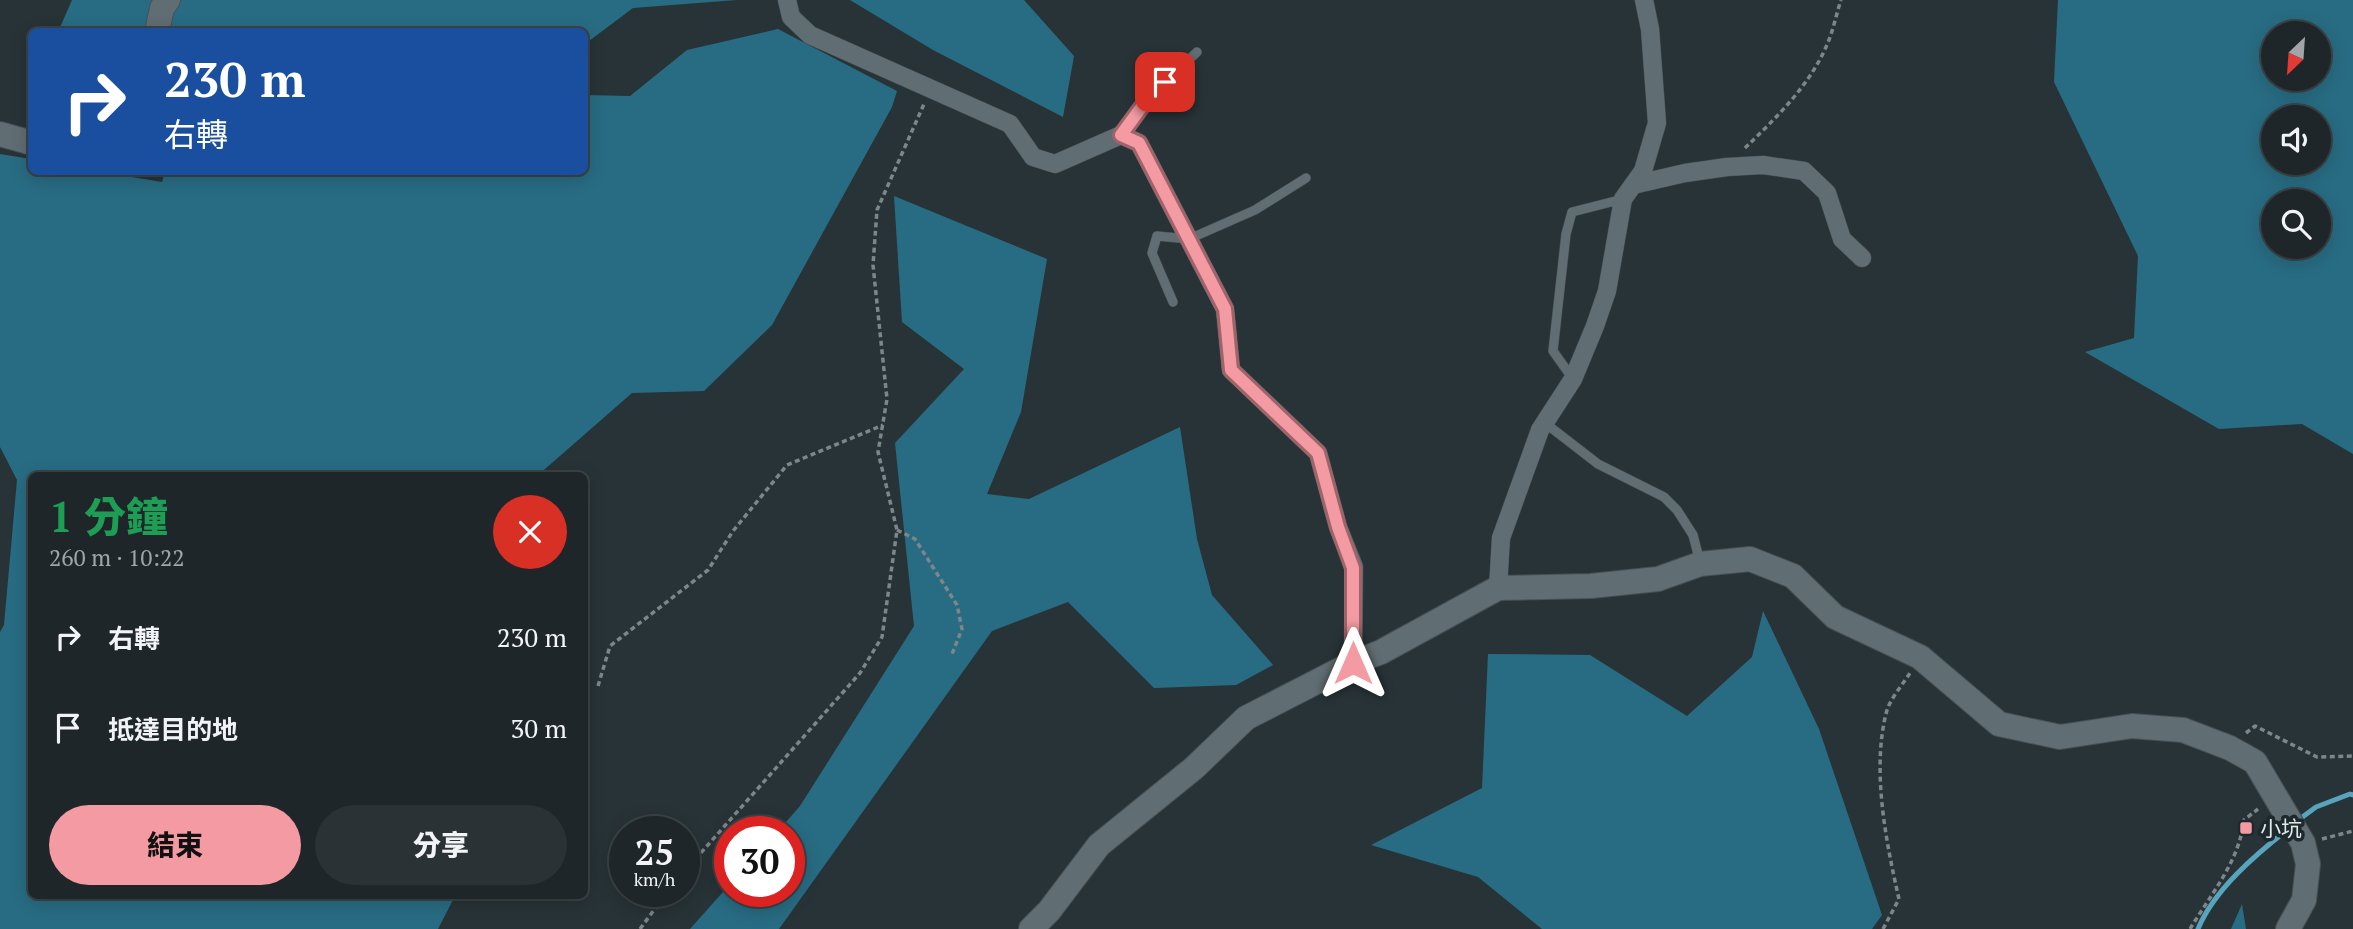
<!DOCTYPE html>
<html lang="zh-TW">
<meta charset="utf-8">
<style>
body{margin:0;font-family:"PT Serif","Noto Sans TC",serif;background:#2b3235;color:#f1f3f6;height:100vh;display:flex;flex-direction:column;font-size:26px;white-space:nowrap}
*{box-sizing:border-box;margin:0}
p{font-size:23px;color:#a1a5a8}
.icon{flex:none;width:38px;height:38px;fill:none;stroke:currentColor;stroke-width:2;stroke-linecap:round;stroke-linejoin:round}
.map{position:relative;flex:1;overflow:hidden}
.panel{position:absolute;left:28px;top:472px;width:560px;height:427px;display:flex;flex-direction:column;background:#1e2629;border-radius:10px;box-shadow:0 4px 18px #0003,0 0 0 2px #3c4346}
.panel>*{flex:none}
.top-card{position:absolute;left:28px;top:28px;width:560px;height:147px;border-radius:10px;box-shadow:0 4px 18px #0003,0 0 0 2px #3c4346;background:#1a4fa0;color:#fff;overflow:hidden}
.needle{width:46px;rotate:205deg}
.tools{position:absolute;left:2261px;top:21px;display:grid;gap:14px}
.tools a{display:grid;place-items:center;width:70px;height:70px;border-radius:50%;background:#1e2629;box-shadow:0 4px 18px #0003,0 0 0 2px #3c4346;font-size:35px}
.speed{position:absolute;left:609px;top:816px;display:flex;gap:14px;font-size:35px;font-weight:700;text-align:center}
.speed>*{display:grid;place-content:center;width:91px;height:91px;border-radius:50%;background:#1e2629;box-shadow:0 4px 18px #0003,0 0 0 2px #3c4346;line-height:1}
.speed small{font-size:18px;font-weight:400}
.speed .limit{border:10px solid #d22;background:#fff;color:#111}
.pin{position:absolute;display:grid;place-items:center;width:60px;height:60px;color:#fff;margin:-30px;border-radius:14px;box-shadow:0 4px 10px #0006}
.me{position:absolute;width:77px;margin:-38px;rotate:0deg;stroke-linejoin:round;filter:drop-shadow(0 0 5px #0008)}
.turn{display:flex;align-items:center;gap:24px;height:147px;padding:0 21px;font-size:32px}
.turn .icon{width:91px;height:91px;stroke-width:2.5}
.turn b{display:block;font-size:49px;line-height:60px}
.round{display:grid;place-items:center;flex:none;width:74px;height:74px;border-radius:37px;background:#2b3235}
.headline{display:flex;align-items:center;justify-content:space-between;height:119px;padding:0 21px}
h1{font-size:42px;font-weight:800;line-height:52px;color:#1e9e55}
.cta{display:flex;gap:14px;margin-top:auto;padding:14px 21px}
.cta a{flex:1;height:80px;border-radius:42px;background:#f49aa2;color:#111;font-size:28px;font-weight:800;line-height:80px;text-align:center}
.cta a+a{background:#2b3235;color:#f1f3f6}
ul{padding:0;list-style:none}
li{display:flex;align-items:center;gap:21px;height:91px;padding:0 21px}
li div{flex:1}
li b{display:block;font-size:26px}
li em{font-style:normal}
.map>svg:first-child{display:block}
.forest{fill:#286c83;fill-rule:evenodd}
.lines{fill:none;stroke-linecap:round;stroke-linejoin:round}
.stream{stroke:#57a4bc;stroke-width:5}
.lane-casing{stroke:#475155;stroke-width:10}
.street-casing{stroke:#475155;stroke-width:19}
.secondary-casing{stroke:#475155;stroke-width:26}
.path{stroke:#7d8689;stroke-width:3.5;stroke-dasharray:5 3.5;stroke-linecap:butt}
.lane{stroke:#606d72;stroke-width:9}
.street{stroke:#606d72;stroke-width:18}
.secondary{stroke:#606d72;stroke-width:24}
.route-casing{stroke:#9f6469;stroke-width:18}
.route{stroke:#f49aa2;stroke-width:12}
.poi-dot{fill:#f49aa2;stroke:#1e292d;stroke-width:2.5}
.labels{text-anchor:middle;dominant-baseline:central;stroke-width:7;stroke-linejoin:round;paint-order:stroke}
.poi-label{font-size:21px;fill:#e3eaed;stroke:#1e292d;text-anchor:start}
</style>
<div class="map">
<svg width="2353" height="929" viewBox="0 0 2353 929">
<rect width="100%" height="100%" fill="#283337"/>
<g class="forest">
<polygon points="72,0 737,0 633,8 585,44 584,32 58,32"/>
<polygon points="850,0 1024,0 1074,56 1063,117 933,50"/>
<path d="M2058,0H2353V454L2302,424L2219,429L2085,352L2134,338L2138,256L2054,82ZM2319,33V79H2273V33ZM2319,117V163H2273V117ZM2319,201V247H2273V201Z"/>
<polygon points="778,29 897,91 892,107 772,325 704,391 632,393 537,476 32,476 32,896 455,896 438,929 0,929 0,632 4,625 17,480 0,447 0,154 31,159 32,172 102,172 162,182 165,172 584,172 585,95 630,96 687,50"/>
<polygon points="894,196 1047,259 1021,412 987,494 1029,499 1180,427 1197,539 1212,595 1273,665 1236,685 1154,688 1068,602 992,631 779,929 690,929 730,884 730,891 789,891 789,831 778,831 800,806 914,626 895,443 964,369 902,322"/>
<polygon points="1763,611 1819,729 1882,915 1872,929 1542,929 1478,877 1371,845 1482,788 1488,654 1590,655 1687,716 1752,657"/>
<polygon points="2242,904 2246,929 2231,929"/>
</g>
<g class="lines">
<g class="stream">
<polyline points="2297,821 2316,807 2350,794 2353,795"/>
<path d="M2198,929C2214,890 2255,855 2287,830"/>
</g>
<g class="lane-casing">
<g id="lane">
<polyline points="1121,135 1149,97 1197,52"/>
<polyline points="1173,302 1152,253 1157,236 1189,239 1255,210 1306,178"/>
<polyline points="1573,379 1553,351 1566,234 1572,212 1623,199"/>
<polyline points="1545,423 1598,464 1664,497 1677,510 1693,535 1700,562"/>
</g>
</g>
<g class="street-casing">
<g id="street">
<polyline points="787,0 791,17 810,35 1010,124 1033,157 1055,164 1121,135 1139,143 1225,309 1231,370 1318,453 1338,527 1354,567 1353,663"/>
<polyline points="1633,185 1685,173 1727,167 1763,165 1804,171 1827,193 1842,239 1862,258"/>
<polyline points="1498,588 1501,538 1540,430 1573,379 1595,326 1607,291 1623,199 1643,171 1657,123 1650,29 1644,0"/>
</g>
</g>
<g class="secondary-casing">
<g id="secondary">
<polyline points="157,32 162,8 168,0"/>
<polyline points="0,134 32,143"/>
<polyline points="1031,929 1049,911 1099,845 1194,768 1246,718 1353,663 1381,652 1498,588 1591,586 1658,579 1700,564 1750,559 1793,576 1835,617 1920,657 1999,724 2060,737 2132,726 2183,730 2230,748 2255,762 2303,843 2308,864 2304,900 2288,929"/>
</g>
</g>
<g class="path">
<path d="M1745,148C1775,119 1809,86 1826,47C1833,32 1836,15 1841,0"/>
<polyline points="897,530 915,539 957,605 962,629 952,654"/>
<polyline points="598,686 610,646 708,570 733,531 787,465 883,425"/>
<polyline points="2246,733 2255,726 2317,757 2353,756"/>
<polyline points="2322,839 2353,831"/>
<polyline points="684,872 860,673 882,637 897,530 878,452 887,399 873,265 877,210 924,104"/>
<polyline points="640,929 668,891"/>
<path d="M1883,929L1899,899C1886,842 1871,768 1887,710C1891,698 1903,684 1910,673"/>
<path d="M2190,929C2211,894 2239,862 2244,820L2258,809"/>
</g>
<use href="#lane" class="lane"/>
<use href="#street" class="street"/>
<use href="#secondary" class="secondary"/>
</g>
<g class="lines">
<g class="route-casing">
<polyline id="route" points="1165,82 1149,97 1121,135 1139,143 1225,309 1231,370 1318,453 1338,527 1353,568 1353,663"/>
</g>
<use href="#route" class="route"/>
</g>
<rect class="poi-dot" x="2239" y="821" width="14" height="14" rx="3.5"/>
<g class="labels">
<g class="poi-label">
<text x="2260" y="828">小坑</text>
</g>
</g>
</svg>
<div class="tools">
<a><svg class="needle" viewBox="-14 -14 28 28"><path d="M0-13l5 13h-10z" fill="#e53935"/><path d="M0 13l5-13h-10z" fill="#a1a5a8"/></svg></a>
<a><svg class="icon" aria-label="sound" viewBox="0 0 24 24"><path d="M4 9h4l5-4v14l-5-4H4zM17 9q2 3 0 6"/></svg></a>
<a><svg class="icon" aria-label="search" viewBox="0 0 24 24"><circle cx="10" cy="10" r="6"/><path d="M15 15l6 6"/></svg></a>
</div>
<div class="speed"><div>25<small>km/h</small></div><div class="limit">30</div></div>
<div class="pin" style="left:1165px;top:82px;background:#d93025"><svg class="icon" aria-label="arrive" viewBox="0 0 24 24"><path d="M6 21V4h12l-3 4 3 4H6"/></svg></div>
<svg class="me" style="left:1353px;top:663px" viewBox="-20 -20 40 40"><path d="M0-17L14 15 0 8-14 15z" fill="#f49aa2" stroke="#fff" stroke-width="4"/></svg>
<div class="top-card">
<div class="turn"><svg class="icon" aria-label="right" viewBox="0 0 24 24"><path d="M7 20v-9h11M14 6l5 5-5 5"/></svg><div><b>230 m</b>右轉</div></div>
</div>
<section class="panel">
<div class="headline"><div><h1>1 分鐘</h1><p>260 m · 10:22</p></div><a class="round" style="background:#d93025;color:#fff"><svg class="icon" aria-label="close" viewBox="0 0 24 24"><path d="M6 6l12 12M18 6L6 18"/></svg></a></div>
<ul>
<li><svg class="icon" aria-label="right" viewBox="0 0 24 24"><path d="M7 20v-9h11M14 6l5 5-5 5"/></svg><div><b>右轉</b></div><em>230 m</em></li>
<li><svg class="icon" aria-label="arrive" viewBox="0 0 24 24"><path d="M6 21V4h12l-3 4 3 4H6"/></svg><div><b>抵達目的地</b></div><em>30 m</em></li>
</ul>
<div class="cta"><a>結束</a><a>分享</a></div>
</section>
</div>
